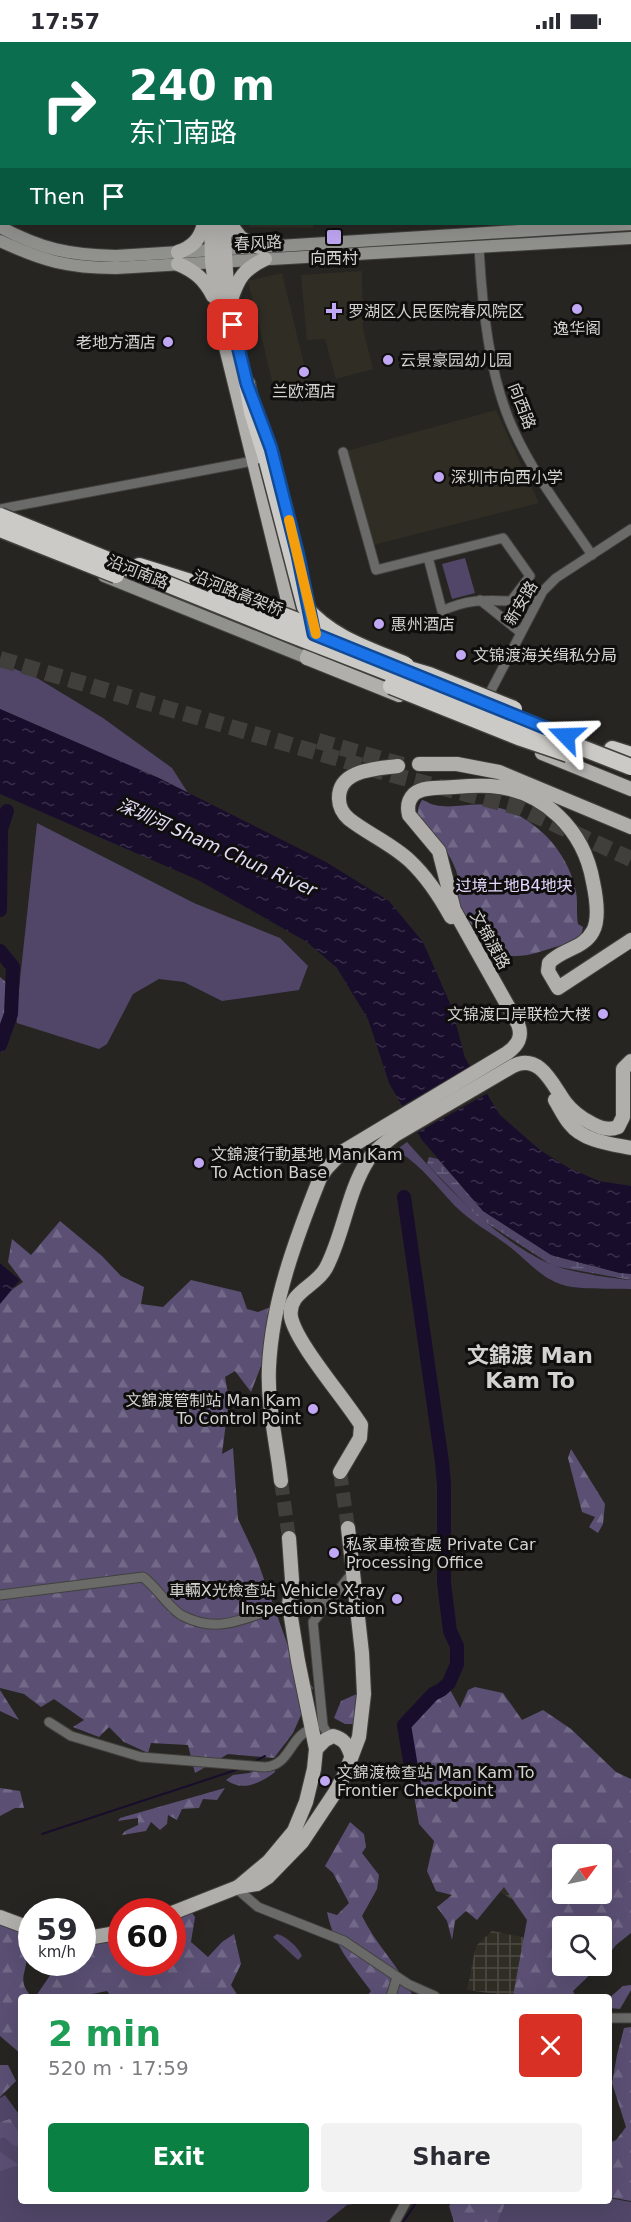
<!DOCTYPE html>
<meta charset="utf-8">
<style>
body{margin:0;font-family:"DejaVu Sans","Noto Sans SC",sans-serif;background:#f2f2f3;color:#2b2b33;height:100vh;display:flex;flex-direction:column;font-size:22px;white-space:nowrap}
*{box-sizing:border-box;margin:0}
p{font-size:20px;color:#7c7c81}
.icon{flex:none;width:33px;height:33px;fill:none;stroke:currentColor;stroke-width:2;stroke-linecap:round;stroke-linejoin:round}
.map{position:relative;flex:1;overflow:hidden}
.side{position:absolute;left:18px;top:1952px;width:594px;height:210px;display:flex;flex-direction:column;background:#fff;border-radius:6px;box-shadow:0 6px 24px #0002}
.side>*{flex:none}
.hud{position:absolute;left:0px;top:0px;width:632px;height:183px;box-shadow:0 6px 24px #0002;background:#0b6e4f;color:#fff;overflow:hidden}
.needle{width:39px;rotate:57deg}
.tools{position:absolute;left:552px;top:1802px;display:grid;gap:12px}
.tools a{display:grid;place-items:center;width:60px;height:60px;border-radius:6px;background:#fff;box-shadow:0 6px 24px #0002;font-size:30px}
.speed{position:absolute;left:18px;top:1856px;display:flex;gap:12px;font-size:30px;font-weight:700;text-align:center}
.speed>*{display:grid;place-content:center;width:78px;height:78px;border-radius:50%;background:#fff;box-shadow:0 6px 24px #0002;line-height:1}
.speed small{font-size:15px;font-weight:400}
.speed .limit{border:9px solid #d22;background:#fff;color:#111}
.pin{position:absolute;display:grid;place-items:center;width:51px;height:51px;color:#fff;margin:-26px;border-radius:12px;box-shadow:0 3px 9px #0006}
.me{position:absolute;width:66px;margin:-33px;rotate:292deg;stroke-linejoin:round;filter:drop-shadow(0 0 4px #0008)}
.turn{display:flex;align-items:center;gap:21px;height:126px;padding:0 30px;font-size:27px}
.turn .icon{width:78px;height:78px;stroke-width:2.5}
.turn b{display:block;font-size:42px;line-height:51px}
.then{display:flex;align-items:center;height:57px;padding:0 30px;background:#0003;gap:12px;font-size:22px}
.round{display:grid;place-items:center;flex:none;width:63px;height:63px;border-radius:6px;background:#f2f2f3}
.summary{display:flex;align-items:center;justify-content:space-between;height:102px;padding:0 30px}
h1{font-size:36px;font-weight:700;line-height:45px;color:#1e9e55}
.action{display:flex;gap:12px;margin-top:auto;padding:12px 30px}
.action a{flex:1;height:69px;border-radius:6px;background:#0b8043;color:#fff;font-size:24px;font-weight:700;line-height:69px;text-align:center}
.action a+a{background:#f2f2f3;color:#2b2b33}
.status{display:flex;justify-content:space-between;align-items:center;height:42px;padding:0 30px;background:#fff;direction:ltr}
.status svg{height:16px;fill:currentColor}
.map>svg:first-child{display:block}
.built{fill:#302d25}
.industrial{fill:url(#industrial-grid)}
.green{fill:#514668}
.forest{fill:url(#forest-firs);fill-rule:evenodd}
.wetland{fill:url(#wetland-marsh)}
.park{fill:url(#park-tufts)}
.water{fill:url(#water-ripples)}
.pier{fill:#262522}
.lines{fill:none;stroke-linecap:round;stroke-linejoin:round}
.stream{stroke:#190d2c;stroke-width:2}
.river{stroke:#190d2c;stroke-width:14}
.primary-tunnel{stroke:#403f3c;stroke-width:14;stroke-dasharray:14 7;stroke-linecap:butt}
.highway-tunnel{stroke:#403f3c;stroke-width:16;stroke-dasharray:16 8;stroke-linecap:butt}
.street-casing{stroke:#42413e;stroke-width:11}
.secondary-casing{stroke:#42413e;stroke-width:14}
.primary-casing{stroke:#42413e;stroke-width:16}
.highway-casing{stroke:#42413e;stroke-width:19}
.street{stroke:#6a6a68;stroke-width:9}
.secondary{stroke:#91918e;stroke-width:12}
.primary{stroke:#b0afac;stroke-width:14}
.highway{stroke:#cbcac6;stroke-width:16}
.highway-bridge-casing{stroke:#42413e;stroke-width:19;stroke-linecap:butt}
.highway-bridge{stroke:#cbcac6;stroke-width:16}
.route-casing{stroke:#114b97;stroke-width:15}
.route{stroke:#1a73e8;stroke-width:10}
.slow{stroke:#f59e0b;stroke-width:10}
.poi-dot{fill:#c0a8f4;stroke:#0f0e0d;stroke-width:2}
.labels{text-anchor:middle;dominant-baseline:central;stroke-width:6;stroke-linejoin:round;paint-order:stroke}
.street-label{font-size:16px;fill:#d2d2d0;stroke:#0f0e0d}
.poi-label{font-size:16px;fill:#d2d2d0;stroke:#0f0e0d;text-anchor:start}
.park-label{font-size:16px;fill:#e3d8ff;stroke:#0f0e0d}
.water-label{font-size:18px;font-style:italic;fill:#e3dcf6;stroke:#0f0e0d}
.district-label{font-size:22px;font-weight:bold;fill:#d2d2d0;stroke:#0f0e0d}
</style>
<div class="status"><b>17:57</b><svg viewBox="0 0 49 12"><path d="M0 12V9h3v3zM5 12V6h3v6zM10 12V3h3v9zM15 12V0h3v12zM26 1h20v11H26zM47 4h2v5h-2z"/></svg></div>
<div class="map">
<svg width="631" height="2180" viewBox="0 0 631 2180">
<defs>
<pattern id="industrial-grid" width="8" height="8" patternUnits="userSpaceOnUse" patternTransform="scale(1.5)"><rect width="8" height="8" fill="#302d25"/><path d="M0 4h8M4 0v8" fill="none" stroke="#4d4b44"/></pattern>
<pattern id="forest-firs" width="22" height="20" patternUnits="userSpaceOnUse" patternTransform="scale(1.5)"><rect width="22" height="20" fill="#5b5074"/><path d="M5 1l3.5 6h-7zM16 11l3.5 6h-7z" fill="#726887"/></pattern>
<pattern id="wetland-marsh" width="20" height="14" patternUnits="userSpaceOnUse" patternTransform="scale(1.5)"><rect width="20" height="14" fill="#514668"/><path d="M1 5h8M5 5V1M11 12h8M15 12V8" fill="none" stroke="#69607d"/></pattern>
<pattern id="park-tufts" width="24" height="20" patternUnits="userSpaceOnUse" patternTransform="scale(1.5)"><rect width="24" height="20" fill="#514668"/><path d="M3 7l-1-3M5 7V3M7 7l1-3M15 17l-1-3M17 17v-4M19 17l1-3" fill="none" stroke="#69607d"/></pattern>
<pattern id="water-ripples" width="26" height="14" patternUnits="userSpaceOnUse" patternTransform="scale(1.5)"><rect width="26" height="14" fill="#190d2c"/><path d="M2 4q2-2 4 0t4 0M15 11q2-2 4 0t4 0" fill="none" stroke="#3a2f4a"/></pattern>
</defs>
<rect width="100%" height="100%" fill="#262522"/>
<g class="built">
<polygon points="382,0 477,0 480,1 384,2"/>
<polygon points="250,182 313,182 313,186 249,185"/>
<polygon points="362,229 363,287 373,327 336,337 325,297 307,298 301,233"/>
<polygon points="282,231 309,343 275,351 248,239"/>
<polygon points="496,368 539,461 369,504 343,410"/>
</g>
<polygon class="industrial" points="485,1840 562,1851 602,1851 602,1884 562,1884 562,1923 527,1954 512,1954 467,1948 476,1904 492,1889 532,1897 534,1872"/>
<g class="green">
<polygon points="465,516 475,551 452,557 442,522"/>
<polygon points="0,621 37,636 103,676 172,726 188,751 0,667"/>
<polygon points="37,781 194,861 280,896 308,924 299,948 222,959 184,940 159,937 133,952 107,1002 99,1007 17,981 16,974"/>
<path d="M407,1100C449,1147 492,1195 550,1222C564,1229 614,1237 631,1238V1247C610,1246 587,1248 567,1244C542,1238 529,1220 510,1205C492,1191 472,1181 455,1164C437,1145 422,1124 399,1110L400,1105Z"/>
<polygon points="5,2053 21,2075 21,2158 374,2159 347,2163 326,2180 0,2180 0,2056"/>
<polygon points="609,2156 631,2160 631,2180 498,2180 506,2159 609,2158"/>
</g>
<g class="forest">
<path d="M422,758C427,759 431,763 435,763C451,767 469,761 485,763C529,768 568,806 576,850C578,860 576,871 578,882L583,885C582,899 567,902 555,905C536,911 512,921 493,907C487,902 486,892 480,888C471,880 458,881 456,863C454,850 461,838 455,826C453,821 450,815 447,810C434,793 407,782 422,758Z"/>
<polygon points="0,935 7,941 3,1010 0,1010"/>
<polygon points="60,1179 102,1214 121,1234 144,1245 141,1262 163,1265 191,1238 241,1250 247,1267 258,1270 286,1259 251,1350 235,1329 225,1335 229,1357 222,1412 233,1406 238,1477 256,1515 287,1601 313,1646 293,1691 274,1716 228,1712 195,1731 188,1703 151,1701 148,1711 124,1700 109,1685 99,1695 73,1685 84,1678 54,1657 41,1665 24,1652 0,1646 0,1256 23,1240 8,1220 12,1197 31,1213"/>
<polygon points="571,1407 605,1462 603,1482 598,1491 589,1485 595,1475 582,1470 568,1416"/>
<path d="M448,1644L460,1666L468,1648L475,1645L503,1651L522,1678L543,1668L571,1687L616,1730L631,1737V1891L616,1903L602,1921V1884H562V1923H600L573,1949L575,1954H513L527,1878L504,1845L477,1878L466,1869L455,1879L452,1898L447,1879L437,1865L452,1853L436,1849L427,1829L434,1799L419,1782L414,1754L404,1720L406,1704L400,1694V1684L429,1653ZM562,1812H602V1851H562Z"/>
<polygon points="0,1648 19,1678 0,1669"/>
<polygon points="359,1651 357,1677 353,1682 345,1682 334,1676 341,1659"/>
<path d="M274,1720L275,1730C261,1741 242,1750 226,1738L233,1733L249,1731Z"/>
<polygon points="0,1746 20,1749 24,1766 15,1766 0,1774"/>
<polygon points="225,1746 217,1758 203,1757 199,1766 182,1767 177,1778 168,1773 167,1782 160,1788 151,1780 146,1789 122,1793 125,1789 138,1783 138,1776 118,1779 120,1776"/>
<path d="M350,1780L364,1792L366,1805L362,1811L379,1833L377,1847L362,1874C376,1903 400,1925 413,1954H367L371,1949C351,1922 334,1904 327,1870L337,1873L349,1861L333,1831L325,1824Z"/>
<polygon points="189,1867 195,1875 191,1900 208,1915 222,1900 234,1892 241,1922 231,1943 238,1954 111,1954 107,1949 82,1954 36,1954 53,1929 57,1920 82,1920 83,1900 121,1894 122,1920 172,1920 173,1874"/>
<path d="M0,1878L20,1886C22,1894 27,1905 27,1914C26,1933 17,1938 31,1954H21V2012L0,1994Z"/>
<polygon points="631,1943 631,1948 620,1967 610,1966 609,1956 623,1944"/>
<polygon points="631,1985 631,2159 609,2155 609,2101 616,2098 626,2085 612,2041 617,2013 624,1986"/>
<polygon points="0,2023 8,2023 16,2039 0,2055"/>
<polygon points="10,2077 21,2094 21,2104 14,2104 4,2095 0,2097 0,2080"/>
<polygon points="0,2110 19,2123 0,2129"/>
<polygon points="454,2158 506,2158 506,2159 498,2180 454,2180 449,2164"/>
</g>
<polygon class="wetland" points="429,1115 438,1117 483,1169 554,1214 620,1231 631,1231 631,1238 553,1224 479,1176 427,1122"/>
<path class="park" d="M277,1892C286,1894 298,1905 302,1914L298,1918L273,1895Z"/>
<g class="water">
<polygon points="0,667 159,736 326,820 389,859 423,900 452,966 465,1016 500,1073 540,1108 569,1126 599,1139 631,1144 631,1232 620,1231 551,1213 483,1169 422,1098 389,1041 368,977 337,926 307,900 198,838 0,752"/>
<polygon points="0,1221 20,1238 0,1262"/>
</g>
<polygon class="pier" points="473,1023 490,1050 415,1092 400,1065"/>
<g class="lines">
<g class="stream">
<polyline points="252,1721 265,1714"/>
<polyline points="42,1792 242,1726"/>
<polyline points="403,2180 418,2158"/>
</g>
<g class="river">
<polyline points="0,868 1,787 7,769"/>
<polyline points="0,909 13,925 11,972 0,1003"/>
<polyline points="404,1155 442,1420 444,1442 444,1541 450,1589 457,1604 457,1622 449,1641 441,1648 433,1652 404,1683 414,1743"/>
</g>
<g class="primary-tunnel">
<polyline points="340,1430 348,1486"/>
<polyline points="281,1439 289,1496"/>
</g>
<g class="highway-tunnel">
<polyline points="0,617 393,733 517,765 631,817"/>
<polyline points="318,699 406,724"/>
</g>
<g class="street-casing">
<g id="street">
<polyline points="508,0 511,2"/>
<polyline points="45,2 45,0"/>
<polyline points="538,2 539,0"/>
<polyline points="630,64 631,65"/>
<polyline points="0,96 2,93"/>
<polyline points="630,134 631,134"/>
<path d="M479,205C482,263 489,336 514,389C534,433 565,473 592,513"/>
<path d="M343,410L376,528L503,496L530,534L511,559C484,558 467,557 442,569L428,515"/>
<polyline points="0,467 253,419"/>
<polyline points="480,558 520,590"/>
<polyline points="486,658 543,549 556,536 631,487"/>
<path d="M0,1553L143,1535C157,1545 169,1567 183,1574C224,1595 252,1570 290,1563C300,1561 312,1561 323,1560L326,1563"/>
<path d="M49,1680L71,1694L141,1715L265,1725C289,1724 290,1696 309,1688L313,1691"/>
<polyline points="330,1696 323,1684 313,1580 348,1536"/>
<polyline points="236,1846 258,1865 344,1899 408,1942 435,1954"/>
<polyline points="391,1954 397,1935"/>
<polyline points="609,1976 631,1976"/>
<polyline points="395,2180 407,2158"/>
</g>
</g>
<g class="secondary-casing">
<g id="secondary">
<polyline points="94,0 99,2"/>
<path d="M0,185C42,207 68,213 116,214L631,182"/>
<path d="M0,199C44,219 67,226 116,226L631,196"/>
<polyline points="104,534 307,616"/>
</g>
</g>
<g class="primary-casing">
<g id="primary">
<polyline points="230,2 230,0"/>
<polyline points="243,2 243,0"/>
<polyline points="211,182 212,220 221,285 294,583"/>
<path d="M224,182C225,238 230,298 250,351"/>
<polyline points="230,182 241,196 259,205"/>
<path d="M178,210C193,205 200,197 204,182"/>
<path d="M178,222C195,229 205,238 213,254"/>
<path d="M231,258C238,236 244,227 265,217"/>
<polyline points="310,590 351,607"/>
<polyline points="307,616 313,604 314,593"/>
<polyline points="307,616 399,653"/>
<polyline points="542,711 631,747"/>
<polyline points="419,722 457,722 499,730 631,785"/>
<path d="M398,724C377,727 338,727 339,757C339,764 343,772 349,777C368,792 392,802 410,819C427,835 440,855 451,875"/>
<path d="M555,1058C560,1066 564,1075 570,1082C583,1099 611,1102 631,1106"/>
<path d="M340,1430L360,1396L361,1383C345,1357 296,1301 291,1275C287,1250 316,1245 326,1226C344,1192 347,1151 368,1118C374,1108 385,1101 395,1093L513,1024C540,1011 552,1042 565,1060C572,1069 581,1076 591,1081C600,1086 609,1089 618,1085L623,1075V1027L631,1019"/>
<path d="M281,1439C277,1402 267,1363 269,1325C272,1260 296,1196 320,1136L326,1127L342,1110L507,1011C518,1003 523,995 518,982L454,868L439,809L409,773C407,765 408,758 414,752C423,744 442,746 454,745C466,744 478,743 491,744C544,748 584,788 593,840C596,854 600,876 593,889C584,907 561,907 549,921L548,929L558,946L631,898"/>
<path d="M316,1707L325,1698L333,1694C344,1697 347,1702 351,1713"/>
<polyline points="238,1845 269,1819 294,1789 306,1760 314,1727 316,1707 298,1619 289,1563 292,1538 289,1496"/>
<polyline points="172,1871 238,1845 257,1842 268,1835 302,1800 334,1752 345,1732 359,1695 364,1652 362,1611 348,1486"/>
<polyline points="0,1875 32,1887"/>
<polyline points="82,1897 122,1890"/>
</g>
</g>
<g class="highway-casing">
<g id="highway">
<polyline points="247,342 252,370 267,419"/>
<polyline points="139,524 216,548"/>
<polyline points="612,707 631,713"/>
</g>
</g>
<use href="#street" class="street"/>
<use href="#secondary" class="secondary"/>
<use href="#primary" class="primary"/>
<use href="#highway" class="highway"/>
<g class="highway-bridge-casing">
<g id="highway-bridge">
<path d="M267,419L305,565C330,596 371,608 406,623"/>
<polyline points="0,474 285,590 631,725"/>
<polyline points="0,487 116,533"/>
<polyline points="216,548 324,589"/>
<polyline points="395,623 429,633 514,667"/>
<polyline points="391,644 521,696 568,712"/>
</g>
</g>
<use href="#highway-bridge" class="highway-bridge"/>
</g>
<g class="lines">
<g class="route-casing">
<polyline id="route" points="233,283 247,342 271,406 298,513 314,592 566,694"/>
</g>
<use href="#route" class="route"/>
<polyline class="slow" points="289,478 316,592"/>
</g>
<g class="poi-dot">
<rect x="326" y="187" width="16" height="16" rx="3"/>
<circle cx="577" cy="267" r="6"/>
<path d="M331 260h6v6h6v6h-6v6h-6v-6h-6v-6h6z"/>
<circle cx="168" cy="300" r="6"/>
<circle cx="388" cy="318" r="6"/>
<circle cx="304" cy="330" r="6"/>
<circle cx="439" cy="435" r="6"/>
<circle cx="379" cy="582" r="6"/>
<circle cx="461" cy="613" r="6"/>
<circle cx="603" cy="972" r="6"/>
<circle cx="199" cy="1121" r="6"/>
<circle cx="313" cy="1367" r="6"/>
<circle cx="334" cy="1511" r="6"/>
<circle cx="397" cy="1557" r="6"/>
<circle cx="325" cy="1739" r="6"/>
</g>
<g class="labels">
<g class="street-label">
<text transform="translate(258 201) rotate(-3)">春风路</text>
<text transform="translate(522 364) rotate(69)">向西路</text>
<text transform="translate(138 530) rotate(22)">沿河南路</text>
<text transform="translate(238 551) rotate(22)">沿河路高架桥</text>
<text transform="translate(521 561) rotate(-59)">新安路</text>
<text transform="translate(490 898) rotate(61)">文锦渡路</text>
</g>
<g class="poi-label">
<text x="334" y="216" text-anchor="middle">向西村</text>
<text x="348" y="269">罗湖区人民医院春风院区</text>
<text x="577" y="286" text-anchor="middle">逸华阁</text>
<text x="156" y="300" text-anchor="end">老地方酒店</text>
<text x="400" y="318">云景豪园幼儿园</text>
<text x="304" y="349" text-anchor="middle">兰欧酒店</text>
<text x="451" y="435">深圳市向西小学</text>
<text x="391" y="582">惠州酒店</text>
<text x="473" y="613">文锦渡海关缉私分局</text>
<text x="591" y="972" text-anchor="end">文锦渡口岸联检大楼</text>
<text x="211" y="1112">文錦渡行動基地 Man Kam<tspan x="211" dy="18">To Action Base</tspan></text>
<text x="301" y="1358" text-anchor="end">文錦渡管制站 Man Kam<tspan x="301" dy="18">To Control Point</tspan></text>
<text x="346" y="1502">私家車檢查處 Private Car<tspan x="346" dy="18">Processing Office</tspan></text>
<text x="385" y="1548" text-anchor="end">車輛X光檢查站 Vehicle X-ray<tspan x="385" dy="18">Inspection Station</tspan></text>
<text x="337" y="1730">文錦渡檢查站 Man Kam To<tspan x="337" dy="18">Frontier Checkpoint</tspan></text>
</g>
<g class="park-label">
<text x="514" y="843">过境土地B4地块</text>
</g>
<g class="water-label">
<text transform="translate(217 805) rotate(24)">深圳河 Sham Chun River</text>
</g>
<g class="district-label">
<text x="530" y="1313">文錦渡 Man<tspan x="530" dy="25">Kam To</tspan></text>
</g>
</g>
</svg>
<div class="tools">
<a><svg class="needle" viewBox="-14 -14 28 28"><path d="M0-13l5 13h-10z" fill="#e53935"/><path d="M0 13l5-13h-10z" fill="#7c7c81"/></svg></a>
<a><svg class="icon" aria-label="search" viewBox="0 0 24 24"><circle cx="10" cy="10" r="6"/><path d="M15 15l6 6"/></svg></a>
</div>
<div class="speed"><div>59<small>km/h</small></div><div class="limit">60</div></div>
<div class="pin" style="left:233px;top:283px;background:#d93025"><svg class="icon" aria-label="arrive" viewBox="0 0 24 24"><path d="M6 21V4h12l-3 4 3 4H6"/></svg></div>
<svg class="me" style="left:566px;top:694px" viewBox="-20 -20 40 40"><path d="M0-17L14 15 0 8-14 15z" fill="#1a73e8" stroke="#fff" stroke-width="4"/></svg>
<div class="hud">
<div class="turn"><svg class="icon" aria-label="right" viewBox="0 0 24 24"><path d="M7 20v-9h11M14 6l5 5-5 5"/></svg><div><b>240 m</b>东门南路</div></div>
<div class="then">Then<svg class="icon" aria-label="arrive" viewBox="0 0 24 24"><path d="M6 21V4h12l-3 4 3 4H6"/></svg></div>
</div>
<section class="side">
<div class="summary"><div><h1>2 min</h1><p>520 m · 17:59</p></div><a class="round" style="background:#d93025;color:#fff"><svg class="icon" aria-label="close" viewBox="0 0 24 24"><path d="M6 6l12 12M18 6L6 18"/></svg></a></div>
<div class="action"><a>Exit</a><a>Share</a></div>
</section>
</div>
